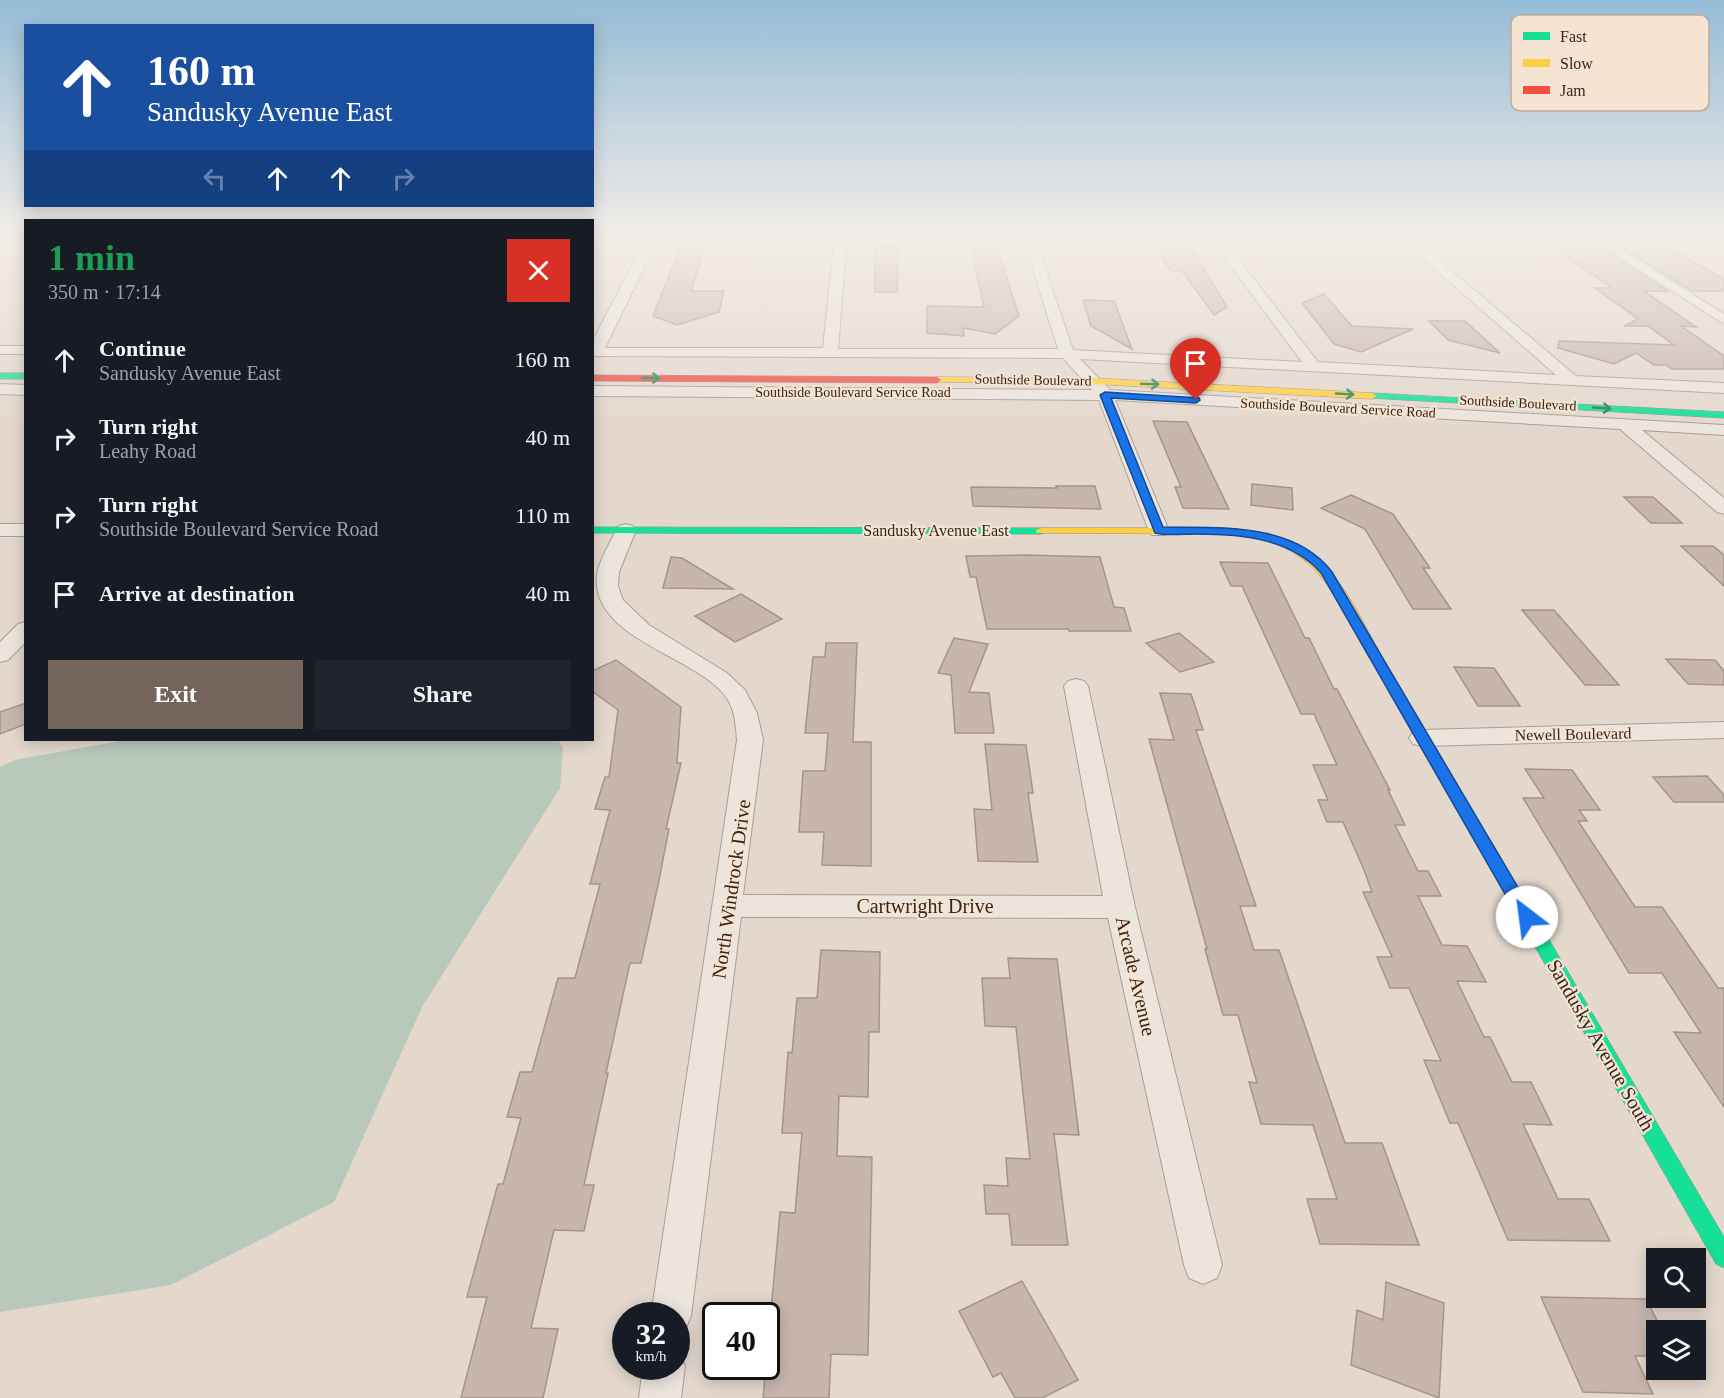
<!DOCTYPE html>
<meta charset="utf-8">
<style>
body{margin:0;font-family:Georgia,serif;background:#20242c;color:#f1f3f6;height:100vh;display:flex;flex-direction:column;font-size:22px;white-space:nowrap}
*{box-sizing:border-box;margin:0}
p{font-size:20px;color:#9ea1a6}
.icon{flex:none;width:33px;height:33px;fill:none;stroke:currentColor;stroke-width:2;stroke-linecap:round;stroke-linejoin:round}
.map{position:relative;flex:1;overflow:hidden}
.sheet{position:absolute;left:24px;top:219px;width:570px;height:522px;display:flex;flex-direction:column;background:#171b24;border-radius:0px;box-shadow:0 3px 15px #0003}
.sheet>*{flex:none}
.top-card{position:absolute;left:24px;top:24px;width:570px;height:183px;border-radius:0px;box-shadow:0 3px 15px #0003;background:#1a4fa0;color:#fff;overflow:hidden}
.tools{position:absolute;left:1646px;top:1248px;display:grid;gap:12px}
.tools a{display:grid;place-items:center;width:60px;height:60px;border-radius:0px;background:#171b24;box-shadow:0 3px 15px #0003;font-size:30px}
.speed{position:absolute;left:612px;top:1302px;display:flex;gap:12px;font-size:30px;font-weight:700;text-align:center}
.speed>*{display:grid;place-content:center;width:78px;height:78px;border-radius:50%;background:#171b24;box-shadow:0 3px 15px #0003;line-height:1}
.speed small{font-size:15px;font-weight:400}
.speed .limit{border:3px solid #111;border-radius:9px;background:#fff;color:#111}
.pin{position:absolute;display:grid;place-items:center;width:51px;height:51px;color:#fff;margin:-62px -26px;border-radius:50% 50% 50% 0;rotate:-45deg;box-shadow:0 0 6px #0007}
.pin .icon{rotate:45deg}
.me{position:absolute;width:66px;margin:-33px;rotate:330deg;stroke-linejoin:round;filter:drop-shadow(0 0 4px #0008)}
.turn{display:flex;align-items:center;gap:21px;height:126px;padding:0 24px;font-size:27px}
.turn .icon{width:78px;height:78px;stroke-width:2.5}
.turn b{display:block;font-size:42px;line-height:51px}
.lanes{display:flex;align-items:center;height:57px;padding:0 24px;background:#0003;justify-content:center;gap:30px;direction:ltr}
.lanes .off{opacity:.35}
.round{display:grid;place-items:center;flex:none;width:63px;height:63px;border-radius:0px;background:#20242c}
.headline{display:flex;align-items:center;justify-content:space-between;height:102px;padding:0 24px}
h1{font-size:36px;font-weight:800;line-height:45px;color:#1e9e55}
.cta{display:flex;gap:12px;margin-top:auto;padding:12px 24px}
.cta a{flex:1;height:69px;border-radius:0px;background:#74645b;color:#fff;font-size:24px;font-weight:800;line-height:69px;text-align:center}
.cta a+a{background:#20242c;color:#f1f3f6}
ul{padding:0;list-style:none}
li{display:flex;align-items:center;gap:18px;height:78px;padding:0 24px}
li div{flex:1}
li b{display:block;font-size:22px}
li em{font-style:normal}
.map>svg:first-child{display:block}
.water{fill:#b8c8bb}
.building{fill:#c8b6ae;stroke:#a4948c;stroke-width:1.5}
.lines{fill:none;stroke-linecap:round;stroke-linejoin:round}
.street-casing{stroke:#a99e96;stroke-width:2}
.fast-casing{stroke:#998d86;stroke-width:1}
.slow-casing{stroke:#998d86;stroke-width:1}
.jam-casing{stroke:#998d86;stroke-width:1}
.street{fill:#ece5de;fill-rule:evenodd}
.fast{fill:#16e098;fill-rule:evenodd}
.slow{fill:#ffcf43;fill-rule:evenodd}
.jam{fill:#f24e42;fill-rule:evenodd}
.oneway{stroke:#27825b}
.route{fill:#1a73e8;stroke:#114b97;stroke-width:1.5}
.labels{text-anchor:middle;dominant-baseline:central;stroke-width:4.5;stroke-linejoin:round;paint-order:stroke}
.far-street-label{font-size:14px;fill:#38251e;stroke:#f6e4d2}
.street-label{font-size:16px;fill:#38251e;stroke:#f6e4d2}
.near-street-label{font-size:20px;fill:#38251e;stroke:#f6e4d2}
.key{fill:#f6e4d2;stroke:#bdab9c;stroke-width:1.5}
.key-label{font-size:16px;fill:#38251e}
</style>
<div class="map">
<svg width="1724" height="1398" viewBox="0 0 1724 1398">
<rect width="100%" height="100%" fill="#e4d8cd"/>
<polygon class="water" points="125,740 558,740 563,748 560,788 422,1007 334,1202 171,1285 0,1312 0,767 15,760"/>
<g class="building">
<polygon points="971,235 993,235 1019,316 995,334 963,328 964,336 927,333 927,306 984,307 972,252 975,252"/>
<polygon points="683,241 707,241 691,291 724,291 719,312 677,325 653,316"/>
<polygon points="1548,243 1593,243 1668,291 1644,291 1696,327 1681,326 1724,356 1724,369 1672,369 1666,365 1654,365 1636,353 1614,364 1558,348 1559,341 1674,345 1648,326 1624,326 1638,319 1595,288 1612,288"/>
<polygon points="1615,243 1660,243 1724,279 1724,291 1692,291"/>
<polygon points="1155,244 1189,244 1227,307 1214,315 1183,272 1170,270"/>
<polygon points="875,246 899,246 897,292 875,292"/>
<polygon points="1324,294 1352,326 1413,329 1361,352 1334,344 1302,303"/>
<polygon points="1083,300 1114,301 1132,349 1091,326"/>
<polygon points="1429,321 1465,321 1500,353 1448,340"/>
<polygon points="1153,421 1187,422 1229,509 1183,508 1175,487 1181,487"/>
<polygon points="1252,484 1292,488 1293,510 1251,505"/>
<polygon points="1056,486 1095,486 1101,509 973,506 971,487 1057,488"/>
<polygon points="1351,495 1393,514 1430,568 1423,568 1451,609 1413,609 1365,529 1321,508"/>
<polygon points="1624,497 1653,497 1682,523 1651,523"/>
<polygon points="1681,546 1713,546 1724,555 1724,586"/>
<polygon points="1026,555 1100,557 1114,607 1124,608 1131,631 1069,631 1068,629 987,629 976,577 970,577 966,556"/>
<polygon points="671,557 682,558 733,589 663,588"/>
<polygon points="1220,562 1268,563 1305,638 1309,638 1334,689 1337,689 1390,790 1388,790 1405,825 1395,825 1418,871 1428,871 1441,896 1418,896 1442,945 1467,946 1486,982 1457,981 1484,1037 1490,1037 1512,1082 1531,1082 1552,1125 1523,1124 1558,1199 1589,1199 1610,1241 1508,1240 1458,1123 1450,1123 1424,1060 1441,1061 1409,988 1390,988 1377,957 1392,957 1363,892 1372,892 1364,870 1343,822 1327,822 1318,800 1328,800 1313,765 1337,765 1314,714 1301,714 1242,586 1231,586"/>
<polygon points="741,594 782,619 735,642 695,616"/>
<polygon points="1522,610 1554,610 1619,685 1585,685"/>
<polygon points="1179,633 1214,662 1180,672 1146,643"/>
<polygon points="954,638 988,644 969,692 989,693 994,733 955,733 951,675 938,673"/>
<polygon points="826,643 857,643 853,742 871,742 871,866 822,865 824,832 799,832 803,771 825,771 828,733 805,733 813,657 825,657"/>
<polygon points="1666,659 1715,660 1724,671 1724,685 1688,684"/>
<polygon points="616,660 681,707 677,763 681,763 666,829 669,829 658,885 641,963 630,963 606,1073 608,1073 584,1185 594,1185 584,1231 554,1230 531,1328 558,1329 543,1398 461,1398 487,1297 467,1297 498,1184 503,1184 521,1118 507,1117 520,1072 532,1072 558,978 575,978 600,884 590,884 610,810 595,809 605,777 609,777 618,710 592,691 592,671"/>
<polygon points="1454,667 1494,668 1520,706 1478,706"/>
<polygon points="1160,693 1191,694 1203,730 1196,730 1256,906 1240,906 1254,950 1279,950 1345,1143 1382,1143 1419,1245 1320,1244 1307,1199 1337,1199 1313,1125 1261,1124 1249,1082 1257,1083 1238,1015 1223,1015 1205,949 1207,949 1149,739 1174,740"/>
<polygon points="26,703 26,724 0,734 0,712"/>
<polygon points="985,744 1026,745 1033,793 1028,793 1038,862 978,861 974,809 992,810"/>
<polygon points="1525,769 1572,770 1600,810 1579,810 1587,821 1578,821 1635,907 1662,907 1718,988 1724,988 1724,1107 1674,1032 1701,1033 1662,973 1629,973 1523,798 1544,798"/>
<polygon points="1707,776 1724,795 1724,802 1674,802 1653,777"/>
<polygon points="821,950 880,952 879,1032 869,1032 868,1097 839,1096 837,1156 872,1157 868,1355 831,1354 829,1398 763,1398 780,1212 795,1213 802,1133 782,1133 788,1052 792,1053 797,998 817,998"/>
<polygon points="1008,958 1057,959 1079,1135 1054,1134 1068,1245 1012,1245 1009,1214 986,1214 984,1185 1008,1186 1006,1158 1030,1159 1016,1027 985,1026 982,978 1010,978"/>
<polygon points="1022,1281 1078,1380 1042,1398 1015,1398 1001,1373 993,1377 959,1311"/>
<polygon points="1386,1282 1444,1303 1439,1398 1351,1365 1357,1310 1383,1320"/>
<polygon points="1541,1297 1646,1299 1662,1330 1656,1330 1656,1356 1635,1356 1653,1394 1583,1392"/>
</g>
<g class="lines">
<g class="street-casing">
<g id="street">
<polygon points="648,235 660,235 605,348 823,348 835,235 847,235 838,349 1058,349 1022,235 1034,235 1073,350 1302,362 1208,235 1220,235 1318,362 1556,375 1396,235 1409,235 1576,376 1724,383 1724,393 1080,359 1110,390 1724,425 1724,435 1642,430 1724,498 1724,514 1717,512 1620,429 1115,400 1169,531 1166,535 1152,535 1149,531 1099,400 592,396 592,386 1092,390 1063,358 592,356 592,342"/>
<polygon points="1584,235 1598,235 1724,314 1724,324"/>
<rect x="0" y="346" width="26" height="8"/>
<polygon points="0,384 26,385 26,395 0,394"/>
<rect x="0" y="524" width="26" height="12"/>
<path d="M626,524L633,526L636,530L619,572L618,586L623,600L649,625L727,673L745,690L757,713L763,740L743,895L1103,896L1064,686L1068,681L1076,679L1084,681L1088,686L1135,907L1222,1265L1217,1278L1203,1284L1189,1278L1184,1265L1108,918L741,917L691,1316L685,1330L676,1334V1316H651L737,740C736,727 735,712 728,700C702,658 603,643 597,586C594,567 609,546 616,530L619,526Z"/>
<polygon points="26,622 26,642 8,660 0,662 0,642 18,624"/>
<polygon points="1724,722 1724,738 1422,746 1413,744 1409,738 1413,732 1422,730"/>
<polygon points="676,1350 685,1366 681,1398 639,1398 643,1366 676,1366"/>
</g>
</g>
<g class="fast-casing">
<g id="fast">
<rect x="0" y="373" width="26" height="6"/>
<polygon points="1372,393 1724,412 1724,418 1369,398 1367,396"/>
<polygon points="592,527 1041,528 1047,531 1041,534 592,533"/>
<polygon points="1485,840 1491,841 1724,1237 1724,1268 1716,1264 1477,845 1479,841"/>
</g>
</g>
<g class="slow-casing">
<g id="slow">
<polygon points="937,377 1092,378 1372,393 1377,396 1372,399 1092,384 934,382 934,378"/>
<path d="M1041,528C1078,528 1114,528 1151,528C1204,528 1266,521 1311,554C1345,579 1363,624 1383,659L1377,663L1372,662C1346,621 1331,569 1283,547C1266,540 1247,537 1229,534L1037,533L1035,531Z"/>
</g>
</g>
<g class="jam-casing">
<g id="jam">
<polygon points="592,375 937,377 941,380 937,383 592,381"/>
<polygon points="1377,655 1383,659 1493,845 1491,849 1479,849 1477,845 1371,659"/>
</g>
</g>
<use href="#street" class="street"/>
<use href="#fast" class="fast"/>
<use href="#slow" class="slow"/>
<use href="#jam" class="jam"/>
</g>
<defs><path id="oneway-shaft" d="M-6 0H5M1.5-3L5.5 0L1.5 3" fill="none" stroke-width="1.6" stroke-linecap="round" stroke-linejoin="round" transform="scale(1.5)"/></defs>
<g class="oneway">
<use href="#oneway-shaft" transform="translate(651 378)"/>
<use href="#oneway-shaft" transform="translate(1150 384) rotate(2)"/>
<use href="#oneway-shaft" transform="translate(1345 394) rotate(3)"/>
<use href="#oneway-shaft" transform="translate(1602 408) rotate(3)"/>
</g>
<linearGradient id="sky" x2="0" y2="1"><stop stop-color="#95bcd6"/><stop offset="0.55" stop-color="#f3ede8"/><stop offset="1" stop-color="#f3ede8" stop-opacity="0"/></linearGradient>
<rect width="1724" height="431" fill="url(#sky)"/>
<path class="route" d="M1105,392L1199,398L1200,400L1196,403L1111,398L1163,527C1219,528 1294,522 1332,572L1533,913L1535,917L1533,922L1527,924L1521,922L1321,573C1290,538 1241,534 1197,534C1183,534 1168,536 1155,533L1100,395Z"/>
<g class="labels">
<g class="far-street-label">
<text transform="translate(1033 380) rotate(1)">Southside Boulevard</text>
<text x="853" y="392">Southside Boulevard Service Road</text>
<text transform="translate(1518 403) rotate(3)">Southside Boulevard</text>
<text transform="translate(1338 408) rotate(3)">Southside Boulevard Service Road</text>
</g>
<g class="street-label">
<text x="936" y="530">Sandusky Avenue East</text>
<text transform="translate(1573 734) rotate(-1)">Newell Boulevard</text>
</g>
<g class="near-street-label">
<text transform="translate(731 889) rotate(-82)">North Windrock Drive</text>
<text x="925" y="906">Cartwright Drive</text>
<text transform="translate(1136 976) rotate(77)">Arcade Avenue</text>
<text transform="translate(1601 1045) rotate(60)">Sandusky Avenue South</text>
</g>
</g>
<rect x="1511" y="15" width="198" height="96" rx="9" class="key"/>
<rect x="1523" y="32" width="27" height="8" fill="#16e098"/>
<rect x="1523" y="59" width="27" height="8" fill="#ffcf43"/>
<rect x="1523" y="86" width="27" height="8" fill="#f24e42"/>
<g class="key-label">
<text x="1560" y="42">Fast</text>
<text x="1560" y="69">Slow</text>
<text x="1560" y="96">Jam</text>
</g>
</svg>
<div class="tools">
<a><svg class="icon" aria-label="search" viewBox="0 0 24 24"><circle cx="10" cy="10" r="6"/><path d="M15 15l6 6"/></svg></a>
<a><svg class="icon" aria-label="layers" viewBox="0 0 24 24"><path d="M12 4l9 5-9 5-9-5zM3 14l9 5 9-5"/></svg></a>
</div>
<div class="speed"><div>32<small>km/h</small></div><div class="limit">40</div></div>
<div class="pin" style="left:1196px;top:400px;background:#d93025"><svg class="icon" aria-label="arrive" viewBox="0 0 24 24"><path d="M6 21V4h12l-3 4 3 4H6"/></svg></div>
<svg class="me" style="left:1527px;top:917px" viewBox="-20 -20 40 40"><circle r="19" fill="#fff"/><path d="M0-13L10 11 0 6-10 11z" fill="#1a73e8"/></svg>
<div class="top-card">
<div class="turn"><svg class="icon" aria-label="ahead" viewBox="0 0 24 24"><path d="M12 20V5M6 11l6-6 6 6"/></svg><div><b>160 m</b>Sandusky Avenue East</div></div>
<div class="lanes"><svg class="icon off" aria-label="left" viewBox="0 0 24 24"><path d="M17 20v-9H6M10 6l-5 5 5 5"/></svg><svg class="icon" aria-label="ahead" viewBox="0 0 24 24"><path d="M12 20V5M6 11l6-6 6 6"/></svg><svg class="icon" aria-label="ahead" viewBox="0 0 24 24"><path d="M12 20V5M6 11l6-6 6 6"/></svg><svg class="icon off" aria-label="right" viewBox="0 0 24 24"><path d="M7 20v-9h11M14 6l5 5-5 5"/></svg></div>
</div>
<section class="sheet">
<div class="headline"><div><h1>1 min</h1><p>350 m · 17:14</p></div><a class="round" style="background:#d93025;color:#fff"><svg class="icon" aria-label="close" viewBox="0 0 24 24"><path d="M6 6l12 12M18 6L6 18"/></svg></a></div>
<ul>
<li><svg class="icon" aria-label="ahead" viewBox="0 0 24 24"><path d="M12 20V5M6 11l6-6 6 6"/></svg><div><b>Continue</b><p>Sandusky Avenue East</p></div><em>160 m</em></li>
<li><svg class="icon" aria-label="right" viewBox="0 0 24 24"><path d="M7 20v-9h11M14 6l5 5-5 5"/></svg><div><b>Turn right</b><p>Leahy Road</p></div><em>40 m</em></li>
<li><svg class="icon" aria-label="right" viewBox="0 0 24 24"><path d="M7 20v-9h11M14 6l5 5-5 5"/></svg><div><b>Turn right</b><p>Southside Boulevard Service Road</p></div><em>110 m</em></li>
<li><svg class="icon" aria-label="arrive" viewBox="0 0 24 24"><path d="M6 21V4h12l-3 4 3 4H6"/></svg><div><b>Arrive at destination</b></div><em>40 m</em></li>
</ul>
<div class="cta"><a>Exit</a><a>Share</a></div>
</section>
</div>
